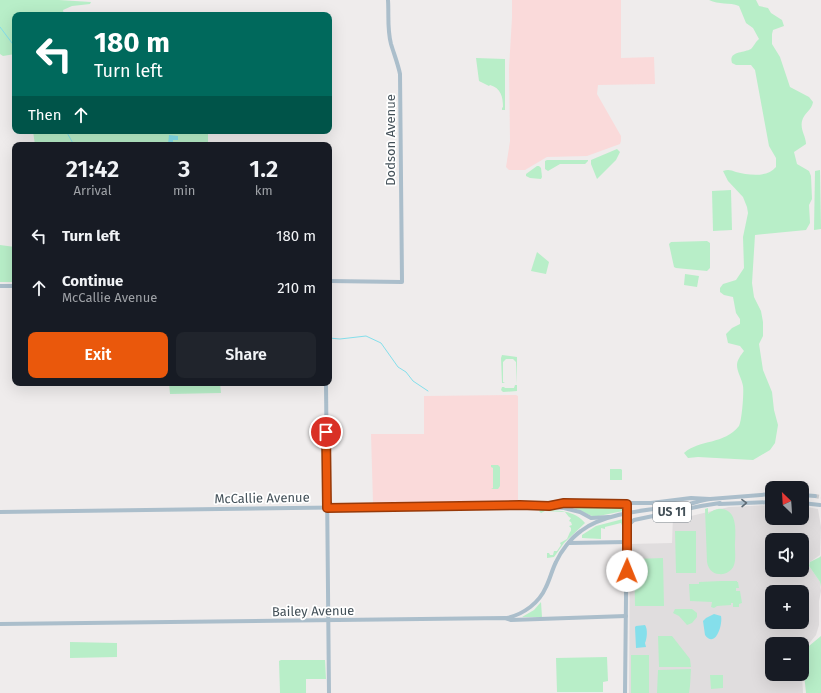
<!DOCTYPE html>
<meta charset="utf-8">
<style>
body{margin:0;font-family:"Fira Sans",sans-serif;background:#20242c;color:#f1f3f6;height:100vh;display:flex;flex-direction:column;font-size:15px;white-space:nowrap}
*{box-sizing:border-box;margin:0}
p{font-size:13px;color:#9ea1a6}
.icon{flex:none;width:22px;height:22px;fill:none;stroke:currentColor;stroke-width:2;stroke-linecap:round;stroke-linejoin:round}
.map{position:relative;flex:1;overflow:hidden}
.side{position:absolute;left:12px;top:142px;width:320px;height:244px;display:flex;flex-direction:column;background:#171b24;border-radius:8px;box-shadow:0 4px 16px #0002}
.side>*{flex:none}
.hud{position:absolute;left:12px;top:12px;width:320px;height:122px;border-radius:8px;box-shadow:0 4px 16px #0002;background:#00695c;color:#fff;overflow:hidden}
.needle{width:26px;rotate:335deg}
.tools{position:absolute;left:765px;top:481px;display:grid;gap:8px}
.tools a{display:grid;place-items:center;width:44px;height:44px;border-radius:8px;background:#171b24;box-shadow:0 4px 16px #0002;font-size:20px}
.pin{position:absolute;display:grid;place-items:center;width:34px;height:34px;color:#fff;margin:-17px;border:2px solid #fff;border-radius:50%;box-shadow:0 1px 4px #0007}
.me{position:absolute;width:44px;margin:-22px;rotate:1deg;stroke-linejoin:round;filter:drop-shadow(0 0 3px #0008)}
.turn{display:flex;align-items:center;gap:14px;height:84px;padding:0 16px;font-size:18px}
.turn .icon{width:52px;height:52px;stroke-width:2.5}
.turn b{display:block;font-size:28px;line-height:34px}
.then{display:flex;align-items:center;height:38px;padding:0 16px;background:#0003;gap:8px;font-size:15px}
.eta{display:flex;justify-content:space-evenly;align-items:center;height:68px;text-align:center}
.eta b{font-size:24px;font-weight:600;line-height:28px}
.action{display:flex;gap:8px;margin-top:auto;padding:8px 16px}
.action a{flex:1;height:46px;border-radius:8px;background:#ea580c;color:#fff;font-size:16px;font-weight:600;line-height:46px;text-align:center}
.action a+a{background:#20242c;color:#f1f3f6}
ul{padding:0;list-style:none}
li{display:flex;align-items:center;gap:12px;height:52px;padding:0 16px}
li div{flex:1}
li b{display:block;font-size:15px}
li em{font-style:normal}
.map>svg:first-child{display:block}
.education{fill:#e0ddde;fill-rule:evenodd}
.medical{fill:#fadada}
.green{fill:#b8eec8}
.water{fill:#85dfeb}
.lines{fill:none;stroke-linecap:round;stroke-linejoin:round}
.stream{stroke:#85dfeb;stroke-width:1}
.major-tunnel{stroke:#cdcdcf;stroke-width:4;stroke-dasharray:4 2;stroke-linecap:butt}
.major{stroke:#abbecb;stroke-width:4}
.oneway{stroke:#5e6c76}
.route-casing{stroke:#983908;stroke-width:10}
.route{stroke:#ea580c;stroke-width:7}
.labels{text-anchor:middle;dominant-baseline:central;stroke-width:3.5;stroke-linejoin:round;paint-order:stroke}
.shield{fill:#fff;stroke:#7c858b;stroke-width:1}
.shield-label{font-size:12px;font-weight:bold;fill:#445159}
.street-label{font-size:13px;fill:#445159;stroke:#fff}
</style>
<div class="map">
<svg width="821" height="693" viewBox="0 0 821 693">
<rect width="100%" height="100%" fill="#efecec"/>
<path class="education" d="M772,505V518H802V506L818,509L821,527L820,555L810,562L809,566L820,582L821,591L819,601V625L816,635L803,651L802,668V644H772V674H802L803,693H629L630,544L672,543L673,516H691L729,507ZM772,540H802V570H772ZM772,592H802V622H772Z"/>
<g class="medical">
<polygon points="512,0 621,0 621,58 654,57 655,84 598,85 597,94 621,136 621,141 620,144 587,156 547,157 525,170 509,170 506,167 510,141 509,68 512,18"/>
<polygon points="516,395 518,396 518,502 374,504 373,503 371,434 424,434 424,396"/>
</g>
<g class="green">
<polygon points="0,0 59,0 91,2 90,4 72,6 63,10 64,15 15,15 15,54 3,56 0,54"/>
<path d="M709,0H756L759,6L768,8L771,13L782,20L784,26L773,30L772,34V44L780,57L790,87L809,97L813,102C812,110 804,113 802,121C800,130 806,136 806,144L794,152L797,164L809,171L811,176L812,199L809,205L810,223L806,230L755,235L752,283L754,297L761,311L763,322V336L759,344L763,370L772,392L774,410L778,425L775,443L770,450L753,460L698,457L688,458L684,453C700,439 724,445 739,426C742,421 744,392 743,386C742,379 737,372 737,365C737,360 741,355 744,351L740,346L728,343L726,334L732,328L740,324V319L736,313L733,297L724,295L720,292V288L723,284L736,280L744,268L743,237L748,213L747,207L743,197L728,181L723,171C728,169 731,170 736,172C748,175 767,178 776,167V158L769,146L755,70L751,65H736L732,63C728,51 744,53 751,49C754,46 756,41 759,39L753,28L746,23L739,6C729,2 719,5 709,0Z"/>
<path d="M476,58L505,59V110H502V108L503,107C503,97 501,88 490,85L489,86L479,81Z"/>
<polygon points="33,131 111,131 112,132 208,131 208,145 35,145"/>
<polygon points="617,149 620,152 616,160 597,179 591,164 591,160"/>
<polygon points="547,160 588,160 588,161 585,164 560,164 548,171 545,169 545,161"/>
<polygon points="537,166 539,166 541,168 542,177 541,179 530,178 526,176 526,174"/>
<polygon points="820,170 821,229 814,230 815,171"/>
<polygon points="731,190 732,230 713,231 712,191"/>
<polygon points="707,241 710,243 710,268 707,271 676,268 674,267 669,244 671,242"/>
<polygon points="0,245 15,247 15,282 0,282"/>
<polygon points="537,252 549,262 546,274 531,271"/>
<polygon points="685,274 699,276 697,287 684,285"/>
<polygon points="502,355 517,357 517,391 503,392 501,390 502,387 504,387 505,388 514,388 515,385 517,385 516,362 513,359 506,359 503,362 503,382 505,383 502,383 501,358"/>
<polygon points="169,383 220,383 221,393 170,394"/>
<polygon points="491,465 498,465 500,467 500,486 498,489 491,489 493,488 493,468 491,467"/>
<polygon points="610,469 621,469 622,470 622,480 610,480"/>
<polygon points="562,505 573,505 586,507 619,507 623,509 623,511 594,517 574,508"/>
<path d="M708,508V514C712,511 717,508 722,509C739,511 735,535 735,547C735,552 736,560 734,565C732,571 725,575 719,574C712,574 708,568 707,562L705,509Z"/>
<path d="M541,510C556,510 575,510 585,523L564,543L554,557L547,558V553H549L550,555H553L554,551H557L561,545L560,543L567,539L570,532L571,531V528L569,526L572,525L571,522L569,521L571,518L569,517L565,512L545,511L541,513L539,511Z"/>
<polygon points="623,519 623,528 621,523 605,527 605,529 601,528 601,539 582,538 582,535 596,526"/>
<polygon points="675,531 696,531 696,573 676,573"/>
<polygon points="821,556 821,587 820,582 809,566 810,562 820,557"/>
<polygon points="663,558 664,606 635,606 634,559"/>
<polygon points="721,581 737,581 737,582 738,582 739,588 736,588 736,591 740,591 742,603 739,604 739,607 733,607 733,603 731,603 731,605 717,606 714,608 711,607 712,602 690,601 689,584 699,584 699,582"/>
<polygon points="541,602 542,617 522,617 534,610"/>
<polygon points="675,609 692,609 697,613 697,617 692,623 687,625 679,616 673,613"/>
<polygon points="658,636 672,636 690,659 691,667 659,667"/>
<polygon points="821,636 821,693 806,693 802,655 809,646"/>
<polygon points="70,642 117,643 117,657 70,658"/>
<rect x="631" y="655" width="18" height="38"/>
<polygon points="607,657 608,681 603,682 603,692 557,692 556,658"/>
<polygon points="281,660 325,660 326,679 306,679 306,693 280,693 279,661"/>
<polygon points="691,669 690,686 689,693 657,693 658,670"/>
<polygon points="710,675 723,675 723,688 711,689"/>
</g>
<g class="water">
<polygon points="169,135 178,136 178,140 173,140 173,144 168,144"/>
<path d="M714,614L721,616C723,625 715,649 705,635L703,621L706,618Z"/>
<path d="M645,625C648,629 647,639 645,643L646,647L636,648L635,627L636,626Z"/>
</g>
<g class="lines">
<g class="stream">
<polyline points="0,27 15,47"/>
<polyline points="66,131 74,145"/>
<polyline points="329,338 340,339 366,336 381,343 398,367 406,372 413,381 428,391"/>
</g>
<polyline class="major-tunnel" points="815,496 821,497"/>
<g class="major">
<path d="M329,281L402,282L400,74C398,64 394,54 391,44C387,29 389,15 388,0"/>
<polyline points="0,286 15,286"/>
<polyline points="326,383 329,693"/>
<polyline points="802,495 815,496"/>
<polyline points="802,503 820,505"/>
<polyline points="719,504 772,502"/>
<polyline points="553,505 564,503 651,503 691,498 710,499 772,494"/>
<polyline points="0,512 520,505 564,508 580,512 591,518 609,517"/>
<polyline points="627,526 634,520 701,506 720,503"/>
<polyline points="569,543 627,542"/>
<path d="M507,618C524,614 539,603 546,587C550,579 552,570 556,562C561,551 571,538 581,531C607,511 654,510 686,505C694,503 702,500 710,499"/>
<polyline points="0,624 505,618 511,620 626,616"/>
<polyline points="625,693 627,504"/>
</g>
</g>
<defs><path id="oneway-chevron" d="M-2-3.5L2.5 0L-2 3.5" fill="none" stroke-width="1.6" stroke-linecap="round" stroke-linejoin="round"/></defs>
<use class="oneway" href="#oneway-chevron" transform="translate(744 503) rotate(-1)"/>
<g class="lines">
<g class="route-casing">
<polyline id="route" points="326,432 327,508 520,505 549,506 564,503 627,504 627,571"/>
</g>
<use href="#route" class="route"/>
</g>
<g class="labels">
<rect class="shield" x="653" y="502" width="38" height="20" rx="3"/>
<g class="shield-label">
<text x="672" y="512">US 11</text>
</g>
<g class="street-label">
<text transform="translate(390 140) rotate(-90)">Dodson Avenue</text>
<text transform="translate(262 498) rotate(-1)">McCallie Avenue</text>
<text transform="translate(313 611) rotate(-1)">Bailey Avenue</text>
</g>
</g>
</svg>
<div class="tools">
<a><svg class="needle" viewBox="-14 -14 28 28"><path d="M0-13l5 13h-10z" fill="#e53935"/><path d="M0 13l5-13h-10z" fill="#9ea1a6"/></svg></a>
<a><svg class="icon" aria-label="sound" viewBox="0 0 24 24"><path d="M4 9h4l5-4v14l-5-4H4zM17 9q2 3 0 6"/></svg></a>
<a>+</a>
<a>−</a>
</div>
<div class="pin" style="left:326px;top:432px;background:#d93025"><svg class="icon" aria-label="arrive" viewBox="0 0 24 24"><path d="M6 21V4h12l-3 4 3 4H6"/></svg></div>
<svg class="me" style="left:627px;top:571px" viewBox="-20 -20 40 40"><circle r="19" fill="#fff"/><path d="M0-13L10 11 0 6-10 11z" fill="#ea580c"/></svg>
<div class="hud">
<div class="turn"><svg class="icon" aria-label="left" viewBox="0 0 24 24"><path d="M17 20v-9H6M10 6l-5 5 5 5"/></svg><div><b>180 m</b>Turn left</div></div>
<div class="then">Then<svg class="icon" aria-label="ahead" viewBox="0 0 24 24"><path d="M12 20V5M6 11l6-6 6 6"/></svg></div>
</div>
<section class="side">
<div class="eta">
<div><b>21:42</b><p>Arrival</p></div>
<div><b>3</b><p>min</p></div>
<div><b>1.2</b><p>km</p></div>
</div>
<ul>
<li><svg class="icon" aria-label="left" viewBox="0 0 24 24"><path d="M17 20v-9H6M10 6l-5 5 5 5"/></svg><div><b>Turn left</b></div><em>180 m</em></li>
<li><svg class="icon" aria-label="ahead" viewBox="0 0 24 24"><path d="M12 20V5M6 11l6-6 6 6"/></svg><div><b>Continue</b><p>McCallie Avenue</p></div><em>210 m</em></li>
</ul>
<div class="action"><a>Exit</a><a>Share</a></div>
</section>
</div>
